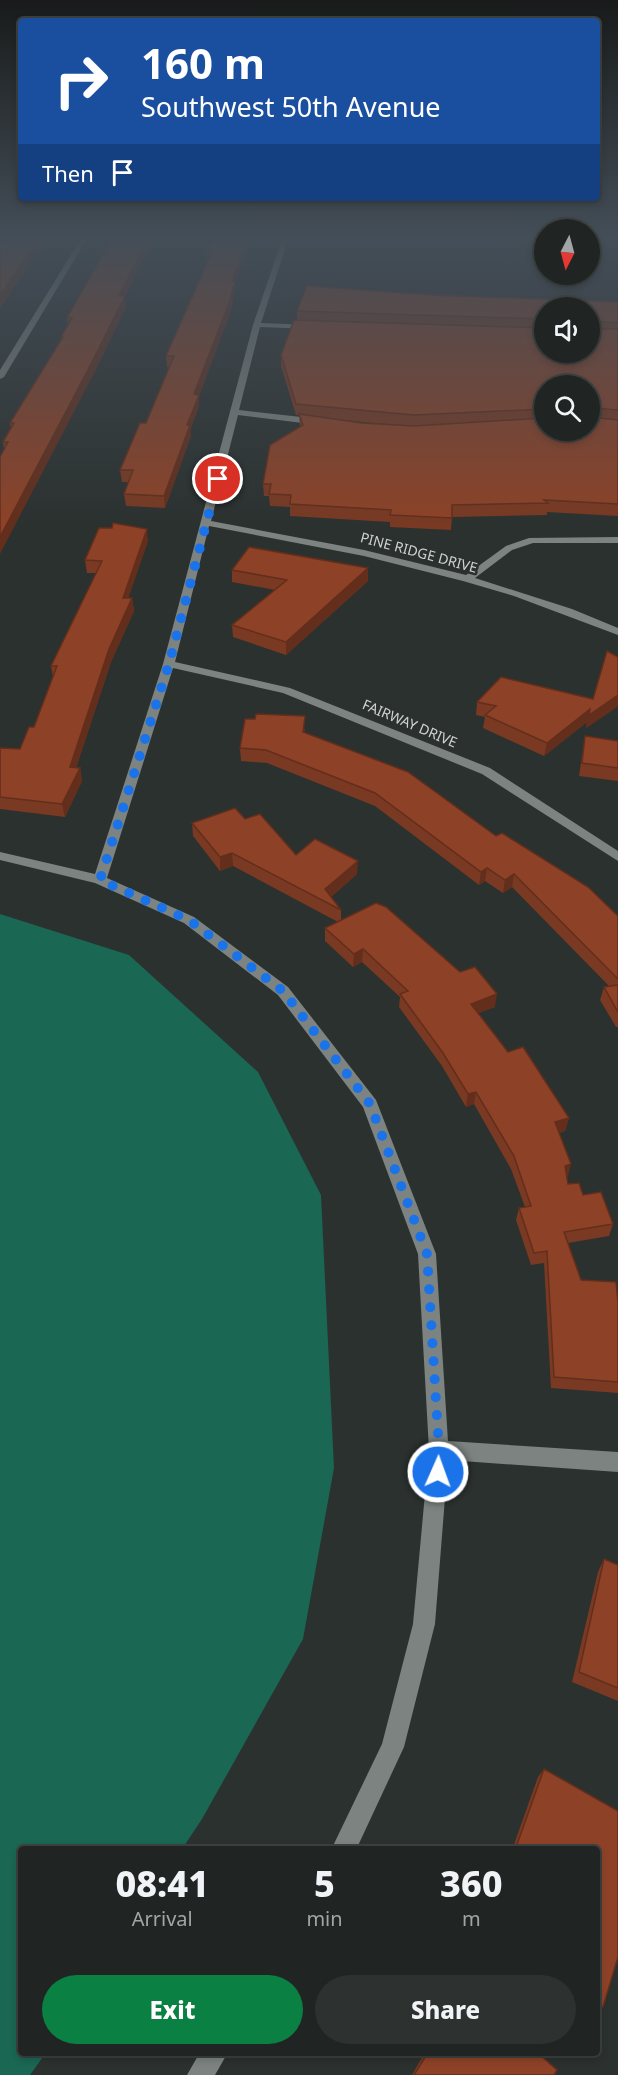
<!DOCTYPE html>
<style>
body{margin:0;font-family:"Noto Sans",sans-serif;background:#2d3130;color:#f1f3f6;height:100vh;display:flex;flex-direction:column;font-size:22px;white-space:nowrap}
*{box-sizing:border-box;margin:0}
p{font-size:20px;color:#a2a5a6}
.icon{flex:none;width:33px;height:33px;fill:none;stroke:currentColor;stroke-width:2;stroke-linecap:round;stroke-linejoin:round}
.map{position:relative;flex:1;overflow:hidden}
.panel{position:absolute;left:18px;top:1846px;width:582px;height:210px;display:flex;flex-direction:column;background:#202523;border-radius:6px;box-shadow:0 3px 9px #0003,0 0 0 2px #3d4241}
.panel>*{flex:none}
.banner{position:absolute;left:18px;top:18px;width:582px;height:183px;border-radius:6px;box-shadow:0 3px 9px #0003,0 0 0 2px #3d4241;background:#1a4fa0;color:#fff;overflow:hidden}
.needle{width:39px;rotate:186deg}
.controls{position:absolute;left:534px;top:219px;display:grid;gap:12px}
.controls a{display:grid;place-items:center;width:66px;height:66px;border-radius:50%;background:#202523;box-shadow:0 3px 9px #0003,0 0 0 2px #3d4241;font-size:30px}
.pin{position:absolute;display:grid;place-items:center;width:51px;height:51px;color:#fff;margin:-26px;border:3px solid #fff;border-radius:50%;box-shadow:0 2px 6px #0007}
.me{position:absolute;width:66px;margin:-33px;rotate:2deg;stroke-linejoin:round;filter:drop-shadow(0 0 4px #0008)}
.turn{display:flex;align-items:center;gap:21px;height:126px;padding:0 24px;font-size:27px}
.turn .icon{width:78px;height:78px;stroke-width:2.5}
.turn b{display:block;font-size:42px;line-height:51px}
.then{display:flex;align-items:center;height:57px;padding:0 24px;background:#0003;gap:12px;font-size:22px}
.eta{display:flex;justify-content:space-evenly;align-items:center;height:102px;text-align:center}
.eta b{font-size:36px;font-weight:800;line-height:42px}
.cta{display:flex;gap:12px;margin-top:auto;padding:12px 24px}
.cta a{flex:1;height:69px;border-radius:36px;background:#0b8043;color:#fff;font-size:24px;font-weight:800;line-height:69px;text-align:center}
.cta a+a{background:#2d3130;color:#f1f3f6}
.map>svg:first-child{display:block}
.green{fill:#1a6753}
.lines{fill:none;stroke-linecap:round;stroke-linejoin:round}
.minor{fill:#7c8380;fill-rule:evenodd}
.major{fill:#569483;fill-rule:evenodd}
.wall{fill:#793922;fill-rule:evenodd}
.shaded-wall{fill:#632e1b}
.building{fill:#8d4227;stroke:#632e1b;stroke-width:1.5}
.route{stroke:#1a73e8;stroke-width:10;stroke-dasharray:0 18}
.labels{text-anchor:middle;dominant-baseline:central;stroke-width:5;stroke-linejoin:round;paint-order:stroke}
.far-street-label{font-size:14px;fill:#cfd2d1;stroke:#2b312f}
</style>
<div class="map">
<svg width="618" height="2075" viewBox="0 0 618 2075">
<rect width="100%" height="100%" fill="#2b312f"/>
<polygon class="green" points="0,914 129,955 258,1072 321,1195 334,1468 303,1639 202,1819 182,1849 21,1850 21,2054 45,2054 30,2075 0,2075"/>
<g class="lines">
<g class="minor">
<polygon points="82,237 88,237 4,377 0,379 0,370"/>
<polygon points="283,237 289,237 261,323 311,325 315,327 311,329 260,327 239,410 319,419 323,422 319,425 238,415 211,521 364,550 466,575 506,546 529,538 618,537 618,543 533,543 512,550 475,578 572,609 618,628 618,635 514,596 463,581 364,556 209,526 175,662 290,688 490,768 618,851 618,861 482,774 283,693 173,668 107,878 194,917 288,987 376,1100 436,1254 448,1441 618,1452 618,1472 448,1460 435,1624 404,1747 356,1850 331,1850 382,1744 413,1624 429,1450 418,1254 363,1107 278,995 184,923 95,883 0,860 0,852 95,874 163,664 253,325"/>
<polygon points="199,2054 227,2054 215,2075 187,2075"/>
</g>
<polygon class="major" points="590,237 618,237 618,240 590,239"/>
</g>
<g class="wall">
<polygon points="213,237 251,237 235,283 235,291 230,313 199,396 199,406 190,430 191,436 165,508 126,506 124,494 129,482 122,482 120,470 146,423 169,367 167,367 166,356 208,261 207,252"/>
<path d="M433,295L618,302V516L547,512V515L452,517L451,530L390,527V522L290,516V507L270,506L269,496H264L263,484L300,427L299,415H296L281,366V355L297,320V311ZM544,308L590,352H544ZM544,386L590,430H544ZM334,419L373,423L387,424L362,423Z"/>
<polygon points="125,297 126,307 93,375 4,449 3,442 11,428 10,423 61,341 61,337 68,325 67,318"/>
<polygon points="148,541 128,598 132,598 134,611 111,662 76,768 80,768 82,781 65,817 0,809 0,748 20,749 34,727 53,677 51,666 96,573 87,573 85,560"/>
<polygon points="368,568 368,581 286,655 233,637 232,625 275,590 232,582 232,570"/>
<polygon points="618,657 618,706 586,728 587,722 544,756 483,728 485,717 476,715 477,702 593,699"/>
<polygon points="305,729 304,732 496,836 618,916 618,1027 616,1027 600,1000 604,987 609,986 512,887 503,893 485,881 479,885 375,806 267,763 241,761 240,748"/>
<polygon points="585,736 618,741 618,781 579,776"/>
<polygon points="192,823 357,874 331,897 341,910 341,920 495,1007 478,1013 508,1052 569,1118 565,1131 559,1133 568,1176 566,1177 568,1184 583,1195 613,1224 609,1236 568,1243 581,1280 618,1303 618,1393 551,1388 544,1263 531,1265 516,1220 519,1208 525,1207 511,1169 474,1104 466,1107 442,1066 399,1007 400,997 362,962 353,967 325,941 325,928 338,922 233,866 220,871 193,836"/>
<polygon points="604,1559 618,1565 618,1701 572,1682 598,1572"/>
<polygon points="544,1769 597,1850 512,1850 538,1777"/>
<polygon points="597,2003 603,2007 597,2009"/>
<polygon points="424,2054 539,2054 554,2075 412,2075"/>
</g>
<g class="shaded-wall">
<polygon points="41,237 49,237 0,308 0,295"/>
<polygon points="149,237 155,237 125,297 126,307 93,375 0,554 0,537"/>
<polygon points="248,237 251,237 235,283 235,291 230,313 199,396 199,406 190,430 191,436 165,508 164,496 187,425 194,394"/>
<polygon points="147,529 148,541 124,610 123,598"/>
<polygon points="368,568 368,581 286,655 286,642"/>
<polygon points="132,598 134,611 111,662 72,780 70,767 109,649"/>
<polygon points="618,695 618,706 586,728 587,722 544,756 547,743 590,709"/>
<polygon points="80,768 82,781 65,817 62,804"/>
<polygon points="232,853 233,866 220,871 220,857"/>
<polygon points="358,861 357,874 325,902 325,889"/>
<polygon points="487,868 485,881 479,885 481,872"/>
<polygon points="514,874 512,887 503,893 505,880"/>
<polygon points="363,949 362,962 353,967 354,954"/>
<polygon points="497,994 495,1007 469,1017 471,1004"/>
<polygon points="476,1092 474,1104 466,1107 468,1094"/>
<polygon points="569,1118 565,1131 552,1135 555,1122"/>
<polygon points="571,1164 568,1176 561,1178 565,1166"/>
</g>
<g class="building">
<polygon points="6,237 41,237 0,295 0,244"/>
<polygon points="113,237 149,237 119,296 125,296 91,364 0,537 0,457 8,442 3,442 14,423 10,423 63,337 61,337 72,318 67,318"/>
<polygon points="213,237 248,237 232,281 235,281 229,303 194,394 199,395 187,425 190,425 164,496 124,494 133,470 120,470 140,423 146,423 174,356 166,356 212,252 207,252"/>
<polygon points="307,286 433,295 618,302 618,323 592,321 590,329 618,329 618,410 592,408 590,417 618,420 618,504 544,500 548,503 452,505 452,518 390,515 391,510 290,504 291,495 269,494 271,484 263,484 270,445 303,425 299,414 362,423 414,426 544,418 544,430 590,430 590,386 544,386 544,409 414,415 296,404 281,355 294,320 544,328 544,352 590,352 590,308 544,308 544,319 297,311"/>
<polygon points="113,523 147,529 123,598 132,598 109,649 70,767 80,768 62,804 0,797 0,748 20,749 29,727 34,727 57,666 51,666 102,561 85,560 99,528 112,528"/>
<polygon points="249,547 368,568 286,642 232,625 287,580 232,570"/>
<polygon points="607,651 618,657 618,695 589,715 590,709 547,743 485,715 496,706 477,702 501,677 593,699"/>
<polygon points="256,714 305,716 303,732 408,772 496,836 502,833 588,887 618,916 618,979 514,874 505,880 487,868 481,872 375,793 266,750 240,748 245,719 255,719"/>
<polygon points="585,736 618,741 618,768 582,763"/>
<polygon points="235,808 245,819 260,814 296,855 315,839 358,861 325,889 341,910 232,853 220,857 192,823"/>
<polygon points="376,903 386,907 460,972 475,967 497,994 471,1004 508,1052 523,1047 569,1118 555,1122 571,1164 565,1166 568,1184 579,1183 583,1195 601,1192 613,1224 564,1232 581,1280 616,1282 618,1303 618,1382 554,1377 547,1251 534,1253 519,1208 531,1206 514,1156 476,1092 468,1094 443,1053 400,994 408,991 363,949 354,954 325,928"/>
<polygon points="618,985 618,1012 604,987"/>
<polygon points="604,1559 618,1565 618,1688 579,1672"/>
<polygon points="544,1769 618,1811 618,1957 603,2007 597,2003 597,1850 515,1850"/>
<polygon points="427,2054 539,2054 557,2070 554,2075 414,2075"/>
</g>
<linearGradient id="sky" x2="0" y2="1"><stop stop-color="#181b1a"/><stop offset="0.45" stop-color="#444e58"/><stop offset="1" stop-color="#444e58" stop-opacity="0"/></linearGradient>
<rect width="618" height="527" fill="url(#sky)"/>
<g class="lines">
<polyline class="route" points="218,479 169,664 100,880 189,920 283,991 370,1104 427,1254 439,1450 438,1472"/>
</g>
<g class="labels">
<g class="far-street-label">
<text transform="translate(419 552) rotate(15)">PINE RIDGE DRIVE</text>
<text transform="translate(410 723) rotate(23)">FAIRWAY DRIVE</text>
</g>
</g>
</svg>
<div class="controls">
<a><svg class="needle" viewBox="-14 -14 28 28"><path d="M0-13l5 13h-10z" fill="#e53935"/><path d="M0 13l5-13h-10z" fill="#a2a5a6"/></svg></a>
<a><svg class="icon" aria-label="sound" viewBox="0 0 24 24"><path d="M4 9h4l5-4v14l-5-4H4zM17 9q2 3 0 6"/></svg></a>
<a><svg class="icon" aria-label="search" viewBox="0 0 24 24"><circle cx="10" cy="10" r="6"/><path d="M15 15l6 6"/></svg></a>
</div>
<div class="pin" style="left:218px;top:479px;background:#d93025"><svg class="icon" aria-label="arrive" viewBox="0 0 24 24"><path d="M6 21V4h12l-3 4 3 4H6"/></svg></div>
<svg class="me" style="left:438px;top:1472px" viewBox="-20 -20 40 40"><circle r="17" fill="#1a73e8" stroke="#fff" stroke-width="3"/><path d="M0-11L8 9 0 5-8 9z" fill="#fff"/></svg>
<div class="banner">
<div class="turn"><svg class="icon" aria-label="right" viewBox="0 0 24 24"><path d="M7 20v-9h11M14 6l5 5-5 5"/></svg><div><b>160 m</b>Southwest 50th Avenue</div></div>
<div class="then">Then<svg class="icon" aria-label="arrive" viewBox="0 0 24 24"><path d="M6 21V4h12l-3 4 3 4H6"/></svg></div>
</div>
<section class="panel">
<div class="eta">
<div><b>08:41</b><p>Arrival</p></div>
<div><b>5</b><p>min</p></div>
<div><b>360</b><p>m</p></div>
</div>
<div class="cta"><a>Exit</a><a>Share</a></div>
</section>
</div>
